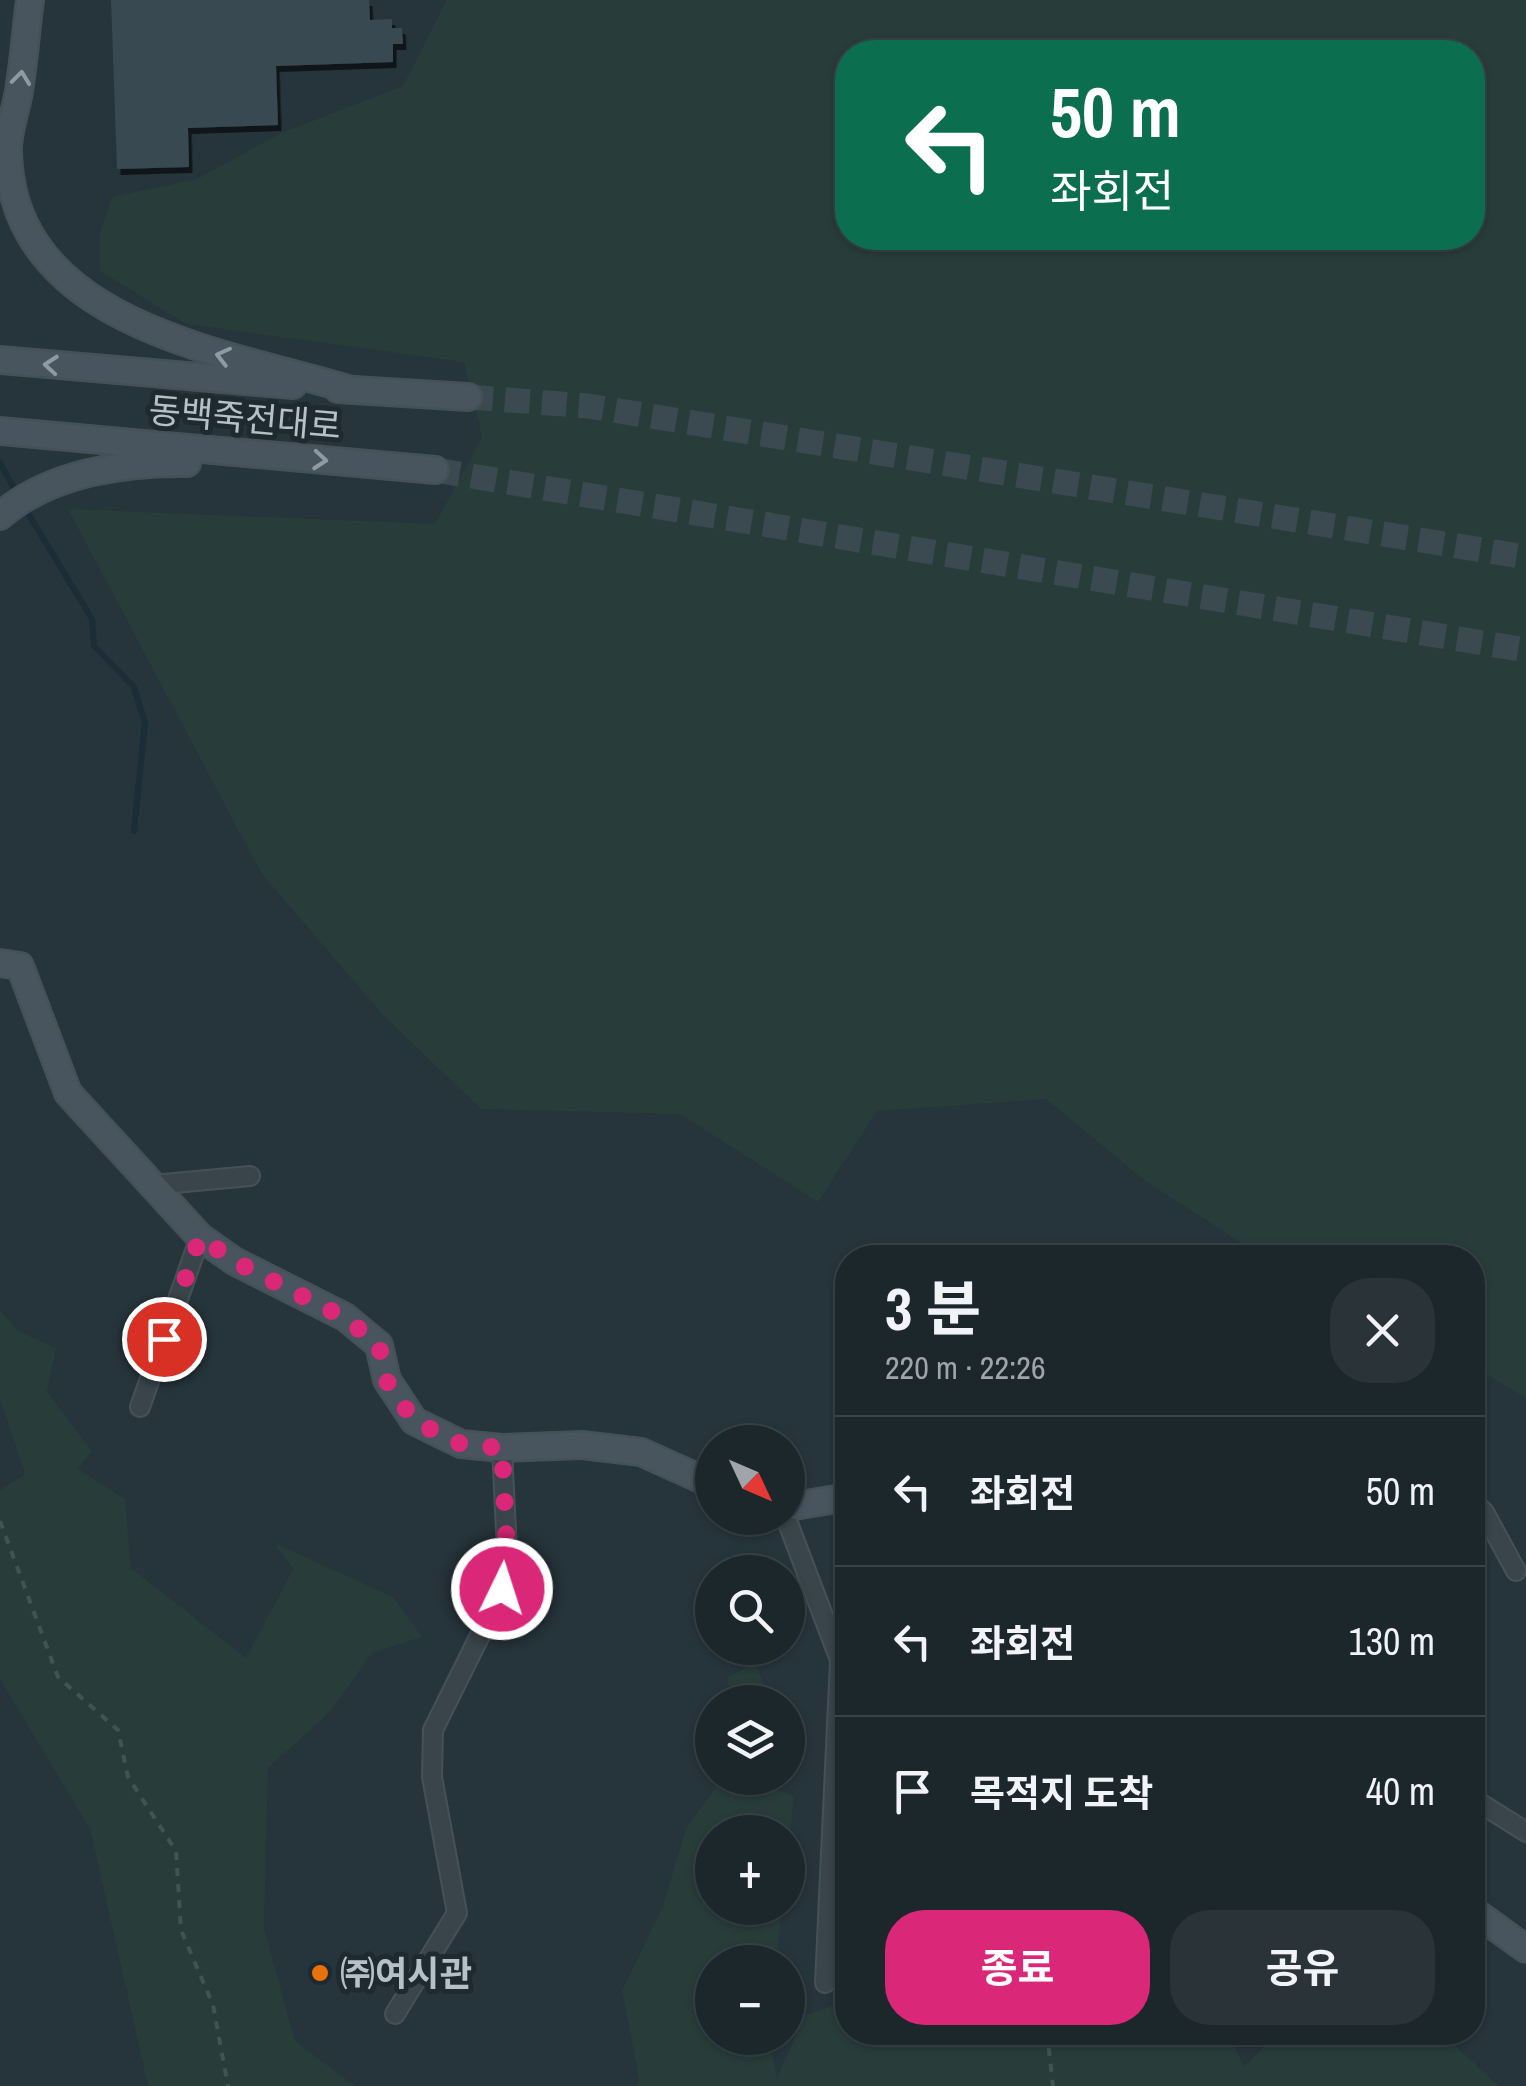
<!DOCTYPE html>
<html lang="ko">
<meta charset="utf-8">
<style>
body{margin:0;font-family:"Archivo Narrow","Noto Sans KR",sans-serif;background:#293338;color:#f1f3f6;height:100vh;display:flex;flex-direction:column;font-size:38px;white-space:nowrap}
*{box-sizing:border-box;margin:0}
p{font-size:32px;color:#a0a5a9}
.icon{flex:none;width:55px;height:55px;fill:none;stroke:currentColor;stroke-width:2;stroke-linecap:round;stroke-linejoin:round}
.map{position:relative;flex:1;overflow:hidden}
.sheet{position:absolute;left:835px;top:1245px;width:650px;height:800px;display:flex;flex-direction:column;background:#1c272c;border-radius:40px;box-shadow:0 2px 8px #0004,0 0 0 2px #3a4448}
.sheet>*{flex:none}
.banner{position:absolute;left:835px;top:40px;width:650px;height:210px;border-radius:40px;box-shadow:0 2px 8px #0004,0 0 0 2px #3a4448;background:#0b6e4f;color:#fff;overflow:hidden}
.needle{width:65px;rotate:134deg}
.buttons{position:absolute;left:695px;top:1425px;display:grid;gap:20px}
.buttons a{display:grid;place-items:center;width:110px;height:110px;border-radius:50%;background:#1c272c;box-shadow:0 2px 8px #0004,0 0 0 2px #3a4448;font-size:50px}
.pin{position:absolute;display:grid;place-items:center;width:85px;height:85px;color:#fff;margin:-42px;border:5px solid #fff;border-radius:50%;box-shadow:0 2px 10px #0007}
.me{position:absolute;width:110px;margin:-55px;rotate:4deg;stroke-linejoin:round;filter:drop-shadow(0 0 8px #0008)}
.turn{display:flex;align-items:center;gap:35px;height:210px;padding:0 50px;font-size:45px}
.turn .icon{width:130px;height:130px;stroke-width:2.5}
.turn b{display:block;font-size:70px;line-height:85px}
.round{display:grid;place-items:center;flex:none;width:105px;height:105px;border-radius:40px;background:#293338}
.summary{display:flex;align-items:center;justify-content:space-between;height:170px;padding:0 50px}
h1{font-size:60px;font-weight:700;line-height:75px}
.button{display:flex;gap:20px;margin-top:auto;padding:20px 50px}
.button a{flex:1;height:115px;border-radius:40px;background:#db2777;color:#fff;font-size:40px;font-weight:700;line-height:115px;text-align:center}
.button a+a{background:#293338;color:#f1f3f6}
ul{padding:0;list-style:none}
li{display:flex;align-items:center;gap:30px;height:150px;padding:0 50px;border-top:2px solid #3a4448}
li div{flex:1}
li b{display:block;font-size:38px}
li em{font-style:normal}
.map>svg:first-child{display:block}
.green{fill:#283c3a;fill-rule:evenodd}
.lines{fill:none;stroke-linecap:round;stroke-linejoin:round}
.stream{stroke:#1a2d38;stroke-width:6}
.building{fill:#384951;filter:url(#shadow)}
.secondary-tunnel{stroke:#3b4950;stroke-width:25;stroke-dasharray:25 12;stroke-linecap:butt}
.street-casing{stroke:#455157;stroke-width:22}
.secondary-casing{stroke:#455157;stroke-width:30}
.path{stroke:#405451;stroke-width:4;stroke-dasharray:8 8;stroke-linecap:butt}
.street{stroke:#39454b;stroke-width:18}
.secondary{stroke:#48555e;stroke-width:25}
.oneway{stroke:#8f9ba2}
.route{stroke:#db2777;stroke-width:18;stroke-dasharray:0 32.4}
.food-dot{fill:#e8710a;stroke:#1e2a30;stroke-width:4}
.labels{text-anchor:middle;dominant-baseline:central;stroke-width:10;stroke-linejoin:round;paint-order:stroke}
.street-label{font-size:35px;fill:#b5c0c7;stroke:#1e2a30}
.poi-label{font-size:35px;font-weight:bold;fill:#b5c0c7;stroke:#1e2a30;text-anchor:start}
</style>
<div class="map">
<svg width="1526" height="2086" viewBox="0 0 1526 2086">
<defs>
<filter id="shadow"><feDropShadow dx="3.5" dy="6" stdDeviation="0" flood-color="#0009"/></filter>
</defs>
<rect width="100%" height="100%" fill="#26343b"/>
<g class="green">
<path d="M447,0H1526V1398L1473,1366L1472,1258L1263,1257L1144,1180L1046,1099L877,1111L818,1202L680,1114L481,1109L382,1014L261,873L68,509L435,524L482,437L464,362L186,324L100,271V233L112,197L197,179L281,133L403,86ZM848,52H1472V238H848Z"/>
<polygon points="0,1310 18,1331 56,1348 47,1391 92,1451 78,1469 125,1499 131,1568 246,1658 293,1569 274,1543 393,1597 422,1637 372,1653 330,1712 268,1768 264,1928 295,2041 355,2086 148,2086 90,1829 0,1679 0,1490 25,1474 0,1399"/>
<polygon points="755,1663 771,1702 729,1702 728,1677"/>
<polygon points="723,1778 758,1778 759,1783 794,1796 788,1857 788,1832 712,1832 712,1908 782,1908 776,1962 712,1962 712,2038 769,2038 777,2078 805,2015 847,2001 848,2032 1229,2033 1244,2067 1277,2033 1441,2033 1499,2086 637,2086 639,2079 622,1990 663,1906 686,1828"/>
</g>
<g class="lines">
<g class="stream">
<polyline points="0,463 17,494"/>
<polyline points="23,505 92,619 94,646 134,687 145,723 134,831"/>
</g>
</g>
<polygon class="building" points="111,0 369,0 370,20 392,19 392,28 402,28 403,44 393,44 393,62 276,66 278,125 188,128 189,167 117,169"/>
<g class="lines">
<g class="secondary-tunnel">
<polyline points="468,397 588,406 1526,557"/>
<polyline points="435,470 1526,650"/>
</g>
<g class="street-casing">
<g id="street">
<polyline points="153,1185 250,1176"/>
<polyline points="140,1407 200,1237"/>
<polyline points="1472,1500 1484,1512 1516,1571"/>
<polyline points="786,1518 840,1660 825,1983"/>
<polyline points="1472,1798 1526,1832"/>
<polyline points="395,2014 457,1913 432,1777 433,1730 503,1589 507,1552 502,1448"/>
</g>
</g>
<g class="secondary-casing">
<g id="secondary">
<path d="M30,0C26,30 24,61 19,91C16,111 7,132 8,152C12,325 223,351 351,390"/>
<polyline points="0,360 293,385"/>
<polyline points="338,389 468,397"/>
<polyline points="0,431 435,470"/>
<path d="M0,516C49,473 124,462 187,463"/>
<polyline points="0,963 20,966 68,1093 200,1237 234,1261 345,1317 379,1345 387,1380 414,1421 461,1444 502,1448 582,1445 641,1452 712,1484"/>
<polyline points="788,1507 848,1497"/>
<polyline points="1472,1910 1526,1949"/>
</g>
</g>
<g class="path">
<polyline points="0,1521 58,1677 118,1730 128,1777 176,1851 181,1930 213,2005 228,2086"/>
<polyline points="1047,2032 1053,2086"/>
</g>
<use href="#street" class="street"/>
<use href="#secondary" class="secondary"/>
</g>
<defs><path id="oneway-chevron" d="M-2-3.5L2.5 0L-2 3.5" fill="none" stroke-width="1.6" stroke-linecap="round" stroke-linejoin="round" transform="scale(2.5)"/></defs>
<g class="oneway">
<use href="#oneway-chevron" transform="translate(21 78) rotate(-83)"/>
<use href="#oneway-chevron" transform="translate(223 356) rotate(-166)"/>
<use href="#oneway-chevron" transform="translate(51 365) rotate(-175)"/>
<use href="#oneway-chevron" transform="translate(320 460) rotate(5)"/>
</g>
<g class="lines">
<polyline class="route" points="164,1339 200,1237 234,1261 345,1318 379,1345 386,1380 414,1421 461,1444 502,1448 507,1552 502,1589"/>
</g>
<circle class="food-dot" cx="320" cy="1973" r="10"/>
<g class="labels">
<g class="street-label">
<text transform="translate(245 418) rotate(5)">동백죽전대로</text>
</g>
<g class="poi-label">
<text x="340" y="1973">㈜여시관</text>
</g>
</g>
</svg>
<div class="buttons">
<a><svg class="needle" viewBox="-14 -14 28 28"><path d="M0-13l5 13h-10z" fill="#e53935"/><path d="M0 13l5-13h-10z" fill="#a0a5a9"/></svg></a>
<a><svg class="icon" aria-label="search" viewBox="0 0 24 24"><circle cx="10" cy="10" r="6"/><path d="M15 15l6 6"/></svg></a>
<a><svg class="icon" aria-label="layers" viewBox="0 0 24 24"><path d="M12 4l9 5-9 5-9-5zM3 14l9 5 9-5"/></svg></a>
<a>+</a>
<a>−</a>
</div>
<div class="pin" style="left:164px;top:1339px;background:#d93025"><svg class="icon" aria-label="arrive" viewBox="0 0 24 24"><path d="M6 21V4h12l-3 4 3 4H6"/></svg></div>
<svg class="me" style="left:502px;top:1589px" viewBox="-20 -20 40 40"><circle r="17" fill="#db2777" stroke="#fff" stroke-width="3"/><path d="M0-11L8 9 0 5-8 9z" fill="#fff"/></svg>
<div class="banner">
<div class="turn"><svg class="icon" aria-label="left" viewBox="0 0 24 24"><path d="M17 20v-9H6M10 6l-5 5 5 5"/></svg><div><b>50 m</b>좌회전</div></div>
</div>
<section class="sheet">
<div class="summary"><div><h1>3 분</h1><p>220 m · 22:26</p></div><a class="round"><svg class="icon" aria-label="close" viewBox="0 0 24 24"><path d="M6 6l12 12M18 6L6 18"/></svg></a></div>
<ul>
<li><svg class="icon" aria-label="left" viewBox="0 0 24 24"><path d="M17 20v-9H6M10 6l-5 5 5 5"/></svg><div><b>좌회전</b></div><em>50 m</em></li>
<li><svg class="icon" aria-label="left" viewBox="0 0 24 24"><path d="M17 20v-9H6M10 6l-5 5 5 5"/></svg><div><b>좌회전</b></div><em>130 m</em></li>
<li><svg class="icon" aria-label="arrive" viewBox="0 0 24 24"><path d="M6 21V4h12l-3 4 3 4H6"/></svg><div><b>목적지 도착</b></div><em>40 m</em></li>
</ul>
<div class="button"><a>종료</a><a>공유</a></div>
</section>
</div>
